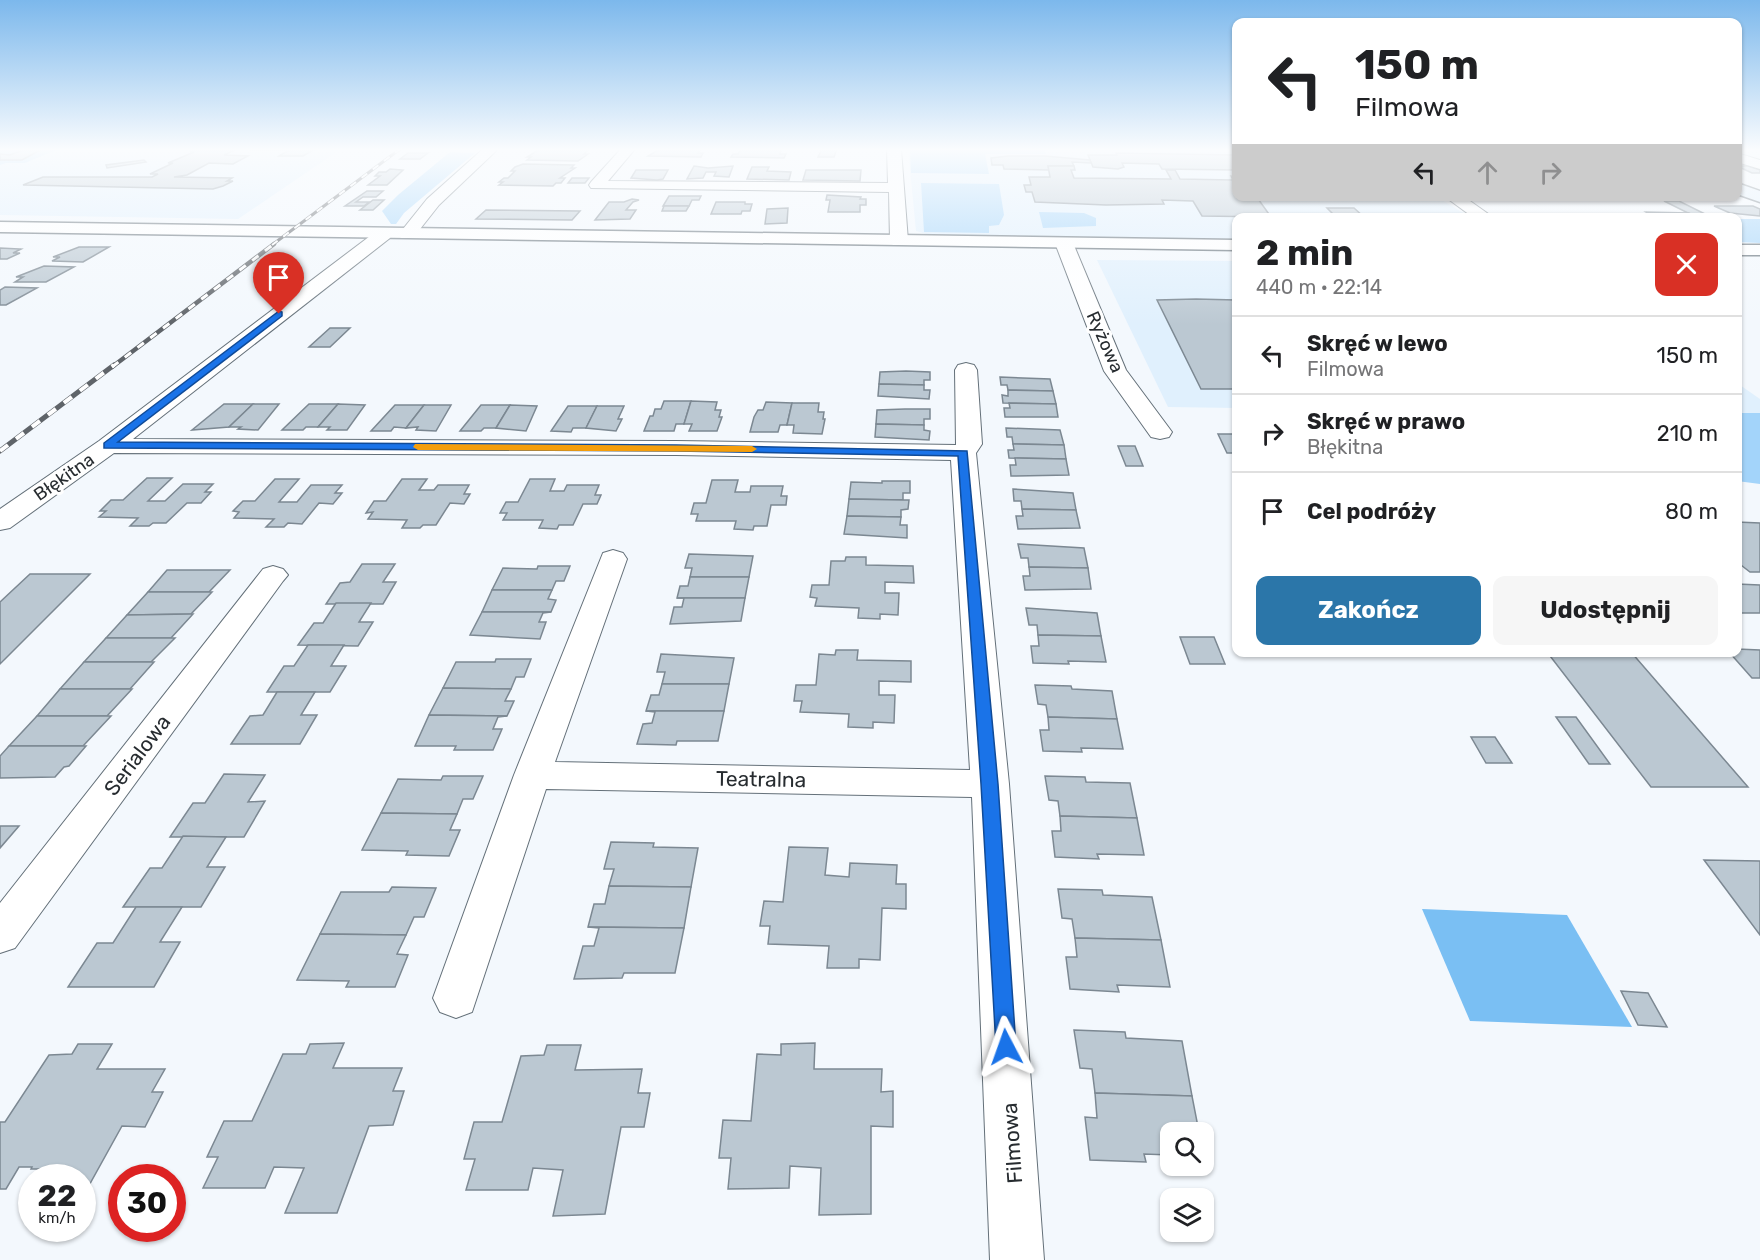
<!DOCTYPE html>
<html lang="pl">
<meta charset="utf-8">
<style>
body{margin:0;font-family:Rubik,sans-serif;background:#f6f6f6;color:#202124;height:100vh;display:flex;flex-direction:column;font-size:22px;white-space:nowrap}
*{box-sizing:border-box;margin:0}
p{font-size:20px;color:#757577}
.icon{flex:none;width:33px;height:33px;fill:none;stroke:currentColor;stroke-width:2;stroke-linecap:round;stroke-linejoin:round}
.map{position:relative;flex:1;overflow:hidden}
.details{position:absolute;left:1232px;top:213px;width:510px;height:444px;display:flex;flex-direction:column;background:#fff;border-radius:12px;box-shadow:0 2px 4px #0004}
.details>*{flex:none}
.top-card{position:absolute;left:1232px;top:18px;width:510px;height:183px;border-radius:12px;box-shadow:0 2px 4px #0004;background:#fff;color:#202124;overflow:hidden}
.tools{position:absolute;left:1160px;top:1122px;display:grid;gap:12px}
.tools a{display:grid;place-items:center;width:54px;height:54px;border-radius:12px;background:#fff;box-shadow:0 2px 4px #0004;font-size:30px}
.speed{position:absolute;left:18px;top:1164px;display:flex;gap:12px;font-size:30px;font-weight:700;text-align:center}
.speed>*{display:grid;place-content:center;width:78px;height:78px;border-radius:50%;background:#fff;box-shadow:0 2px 4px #0004;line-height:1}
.speed small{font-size:15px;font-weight:400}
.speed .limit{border:9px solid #d22;background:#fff;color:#111}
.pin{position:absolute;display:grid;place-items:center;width:51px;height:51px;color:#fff;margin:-62px -26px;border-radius:50% 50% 50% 0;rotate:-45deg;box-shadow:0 0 6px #0007}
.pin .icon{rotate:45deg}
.me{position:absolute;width:66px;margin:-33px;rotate:356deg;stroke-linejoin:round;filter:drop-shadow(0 0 4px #0008)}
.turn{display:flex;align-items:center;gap:21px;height:126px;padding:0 24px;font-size:27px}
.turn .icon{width:78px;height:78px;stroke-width:2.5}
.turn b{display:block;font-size:42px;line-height:51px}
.lanes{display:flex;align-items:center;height:57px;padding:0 24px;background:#0003;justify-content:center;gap:30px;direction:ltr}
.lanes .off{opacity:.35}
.round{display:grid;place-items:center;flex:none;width:63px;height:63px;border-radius:12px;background:#f6f6f6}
.headline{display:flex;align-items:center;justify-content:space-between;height:102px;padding:0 24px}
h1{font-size:36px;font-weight:700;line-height:45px}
.button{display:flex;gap:12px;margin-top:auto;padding:12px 24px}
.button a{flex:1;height:69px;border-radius:12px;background:#2b76a9;color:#fff;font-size:24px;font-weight:700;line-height:69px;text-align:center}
.button a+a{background:#f6f6f6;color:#202124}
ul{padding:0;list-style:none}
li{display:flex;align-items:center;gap:18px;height:78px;padding:0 24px;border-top:2px solid #e0e0e0}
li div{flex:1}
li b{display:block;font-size:22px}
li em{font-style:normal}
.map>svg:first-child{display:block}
.built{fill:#e0f0fd}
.green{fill:#a3d4fa}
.water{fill:#7abff3}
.building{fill:#bbc8d2;stroke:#7c8892;stroke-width:1.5}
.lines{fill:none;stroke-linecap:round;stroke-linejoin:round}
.minor-casing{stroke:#647079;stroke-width:2}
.tertiary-casing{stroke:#647079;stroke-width:3}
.secondary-casing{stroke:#647079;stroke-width:3}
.minor{fill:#fff;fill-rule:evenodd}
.tertiary{fill:#fff;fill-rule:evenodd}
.secondary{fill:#e1f1fd;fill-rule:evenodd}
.rail-far2-casing{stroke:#5f6469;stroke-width:3}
.rail-far1-casing{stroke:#5f6469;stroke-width:4.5}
.rail-casing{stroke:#5f6469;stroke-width:5}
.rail-far2{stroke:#fff;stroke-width:2;stroke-dasharray:7;stroke-linecap:butt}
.rail-far1{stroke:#fff;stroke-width:3;stroke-dasharray:8;stroke-linecap:butt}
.rail{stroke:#fff;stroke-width:4;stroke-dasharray:10;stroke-linecap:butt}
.route{fill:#1a73e8;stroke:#114b97;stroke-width:1.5}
.slow{fill:#f59e0b}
.labels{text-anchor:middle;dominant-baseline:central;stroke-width:6;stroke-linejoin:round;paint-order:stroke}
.far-street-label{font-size:18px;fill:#272c30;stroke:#fff}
.street-label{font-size:21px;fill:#272c30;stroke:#fff}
</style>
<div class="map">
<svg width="1760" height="1260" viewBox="0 0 1760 1260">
<rect width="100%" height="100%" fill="#f3f8fd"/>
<g class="built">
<polygon points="59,149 341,149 238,219 0,215 0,165 6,163 25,163"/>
<polygon points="908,149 1236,149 1236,196 1437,197 1470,217 1236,218 1236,239 930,235 916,231"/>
<polygon points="1097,260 1236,261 1236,408 1168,407"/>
<polygon points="1737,383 1760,399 1760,413 1737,413"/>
</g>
<g class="green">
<polygon points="0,149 59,149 25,163 6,163 0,165"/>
<polygon points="910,149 1044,149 1046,154 985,154 989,174 911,173"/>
<polygon points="450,152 475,153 404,213 396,224 391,224 382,211 398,195"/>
<polygon points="921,183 999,184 1004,215 999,225 989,226 989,233 924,232"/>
<polygon points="1039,212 1084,213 1096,218 1096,226 1043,228"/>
<polygon points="1737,219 1760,219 1760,243 1737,242"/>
<polygon points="1737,413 1760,413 1760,484 1737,481"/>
</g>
<polygon class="water" points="1422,909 1567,915 1632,1027 1470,1021"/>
<g class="building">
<polygon points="25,149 42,149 22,160 0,160 0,154 10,155"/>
<polygon points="197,149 237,149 224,155 248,156 233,164 209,163 187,175 174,177 232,178 227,181 233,181 223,186 213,189 23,185 43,177 152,177 158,174 150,174 173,163 168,163 194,152 190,152"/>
<polygon points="253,149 315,149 303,156 279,156 289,150 250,150"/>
<polygon points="540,149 589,149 584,154 588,154 578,161 527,160 531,157 527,157"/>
<polygon points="660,149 701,149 698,153 703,153 701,157 648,156"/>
<polygon points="741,149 782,149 780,154 786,154 784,158 731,157 733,154 738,154"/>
<polygon points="822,149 837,149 834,157 818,157"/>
<polygon points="408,153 428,153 420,159 400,159"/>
<polygon points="1116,153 1236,155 1236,164 1234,164 1236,170 1162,169 1159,164 1122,163 1124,167 1118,169 1093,167 1088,155 1117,155"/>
<polygon points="1008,156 1045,156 1090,160 1091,163 1072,162 1074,166 1048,166 1049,170 1004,169 1003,165 992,165 991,158"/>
<polygon points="144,160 146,162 107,168 106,165"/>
<polygon points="523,164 574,165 571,168 575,168 560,178 565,178 561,183 556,183 553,186 499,185 503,182 499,182 504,178 508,178 515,171 511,171 515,167"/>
<polygon points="694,166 708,168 733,166 729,177 714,176 716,172 706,172 703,178 687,179"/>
<polygon points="1048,166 1074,166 1075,170 1071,170 1074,178 1171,179 1166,170 1175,170 1180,179 1233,180 1231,176 1236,177 1236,196 1256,196 1271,217 1202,216 1193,201 1162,200 1164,204 1106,205 1035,202 1032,192 1026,192 1024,185 1031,185 1029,177 1050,177"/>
<polygon points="1737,166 1748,166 1760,170 1760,173 1752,173"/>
<polygon points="752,167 769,167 767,171 791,172 789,180 747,179"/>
<polygon points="390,169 403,170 387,185 368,185 380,176 375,176 379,172 386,172"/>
<polygon points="636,170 668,170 663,179 657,180 631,178"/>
<polygon points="806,170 861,170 860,181 803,180"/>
<polygon points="572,178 589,178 585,183 568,183"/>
<polygon points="367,191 383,191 376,197 363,197 356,202 369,202 364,206 345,206"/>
<polygon points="827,195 861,197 860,199 866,199 866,205 860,205 860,212 828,212 830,200 826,200"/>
<polygon points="669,196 701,196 699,200 692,200 689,206 663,206"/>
<polygon points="632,199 639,200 633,202 626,210 636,210 630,219 595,220 609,202 624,202"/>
<polygon points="373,200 384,200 373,210 360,210"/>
<polygon points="1664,201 1679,201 1713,218 1698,218"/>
<polygon points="716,202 745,202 745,204 752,204 750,211 742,211 741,214 711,214"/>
<polygon points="664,206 689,206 686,211 662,211"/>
<polygon points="1714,206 1753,206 1760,209 1760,216 1730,213"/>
<polygon points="788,208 787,223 765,224 767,209"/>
<polygon points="1327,208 1354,208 1365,218 1337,218"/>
<polygon points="486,210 580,211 572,220 476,219"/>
<polygon points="1646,212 1689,213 1698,218 1656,218"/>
<polygon points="79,247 109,247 83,262 52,261 60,257 53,257"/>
<polygon points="0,248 21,249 13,253 20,253 7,259 0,259"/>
<polygon points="44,266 74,267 46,282 15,282 23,277 16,277"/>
<polygon points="5,287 37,288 6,305 0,305 0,290"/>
<polygon points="1196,299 1236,300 1236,389 1201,389 1157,300"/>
<polygon points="330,328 350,328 330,347 309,347"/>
<polygon points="906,371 930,372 930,380 924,380 924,385 879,384 880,372"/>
<polygon points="1000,377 1050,379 1053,391 1008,390 1007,385 1001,385"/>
<polygon points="879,384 924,385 924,390 930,390 929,399 878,396"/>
<polygon points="1008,390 1053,391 1056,404 1003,403 1002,395 1008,396"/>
<polygon points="664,401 691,401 684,424 676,424 674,431 644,431 650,416 653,416 655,409 661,409"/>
<polygon points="691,401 717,402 715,410 721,410 719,417 722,417 717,431 689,431 692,424 684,424"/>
<polygon points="766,402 792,403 787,425 780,425 778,432 750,432 754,417 758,410 763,410"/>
<polygon points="792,403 819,403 818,412 824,412 823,419 825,419 822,434 793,433 794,425 787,425"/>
<polygon points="1009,403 1056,404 1058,417 1005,417 1004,408 1010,408"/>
<polygon points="224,404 253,404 229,427 192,430"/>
<polygon points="253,404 279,404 258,430 238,429 241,427 229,427"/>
<polygon points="309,404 338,404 318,427 306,427 303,430 282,430"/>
<polygon points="338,404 365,405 347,430 327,430 330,427 318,427"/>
<polygon points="395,405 424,405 406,428 394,427 391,431 371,431"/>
<polygon points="424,405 451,405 436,431 416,430 418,427 406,428"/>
<polygon points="481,405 510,405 496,428 484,428 481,431 460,431"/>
<polygon points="510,405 537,406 526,431 496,428"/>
<polygon points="568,406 597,406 586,428 573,428 571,432 551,431"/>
<polygon points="597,406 624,406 618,419 622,419 616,431 586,428"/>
<polygon points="905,409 930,409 930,419 924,419 924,425 876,424 877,410"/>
<polygon points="876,424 924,425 924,430 930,431 929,440 875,437"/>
<polygon points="1006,428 1060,430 1064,445 1013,444 1012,437 1007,437"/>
<polygon points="1218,434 1236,434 1236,453 1227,453"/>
<polygon points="1013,444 1064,445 1066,459 1009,458 1008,450 1014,450"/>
<polygon points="1118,446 1135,446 1143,466 1126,466"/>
<polygon points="1015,458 1066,459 1069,475 1011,476 1010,465 1016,465"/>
<polygon points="147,478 172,478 148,501 165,501 183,484 213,484 205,492 211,492 201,503 187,503 166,523 153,523 149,526 130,526 138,518 99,517 106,511 100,511 111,500 123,500"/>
<polygon points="275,479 299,479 279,502 297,502 311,485 342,485 335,493 342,493 333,504 319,503 302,524 288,523 284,527 266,527 274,519 234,518 239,512 233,511 243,501 255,501"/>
<polygon points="402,479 427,479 419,490 434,490 438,485 469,485 464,494 470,494 464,504 450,503 436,525 423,525 420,528 402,528 407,520 368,519 373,512 366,513 374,501 386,501"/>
<polygon points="530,479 555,479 550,491 564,491 567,485 599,485 595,495 601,495 597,504 583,504 573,525 559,525 557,529 539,528 543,520 503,520 507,513 500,513 506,502 518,502"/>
<polygon points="712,480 738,480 735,492 750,492 751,486 783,486 781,496 787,496 786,505 771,505 767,526 754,526 753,530 734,529 736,521 696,521 698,514 691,514 694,503 706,503"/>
<polygon points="882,481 910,481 910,493 903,493 903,500 849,499 851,482 882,483"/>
<polygon points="1013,489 1073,493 1076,510 1022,509 1021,501 1014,501"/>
<polygon points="849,499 903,500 909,500 908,509 901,510 901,517 847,516"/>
<polygon points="1022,509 1076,510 1080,528 1018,529 1016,516 1023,516"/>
<polygon points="847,516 901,517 900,525 907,525 907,538 844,534"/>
<polygon points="1737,522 1760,523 1760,572 1750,572 1737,562"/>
<polygon points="1018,544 1084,548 1088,568 1029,567 1028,558 1021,558"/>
<polygon points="689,554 753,556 749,577 690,577 692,568 685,568"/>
<polygon points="846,557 866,557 866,565 913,566 914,583 885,582 885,593 899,593 898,615 880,614 880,619 858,618 859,608 815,606 817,598 810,597 812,585 829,585 831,561 845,561"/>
<polygon points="362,564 395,564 383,582 396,582 383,604 326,604 340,583 350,582"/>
<polygon points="538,566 570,566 564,581 556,581 552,590 492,590 503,568 537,569"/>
<polygon points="1029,567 1088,568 1091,589 1025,590 1023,576 1030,576"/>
<polygon points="167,570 230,570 209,592 148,592"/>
<polygon points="30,574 90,574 0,664 0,602"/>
<polygon points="690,577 749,577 745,598 677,598 680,586 688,586"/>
<polygon points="1737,584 1760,585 1760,613 1737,613"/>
<polygon points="492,590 552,590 548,599 556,600 551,612 482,612"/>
<polygon points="148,592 212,592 191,614 127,615"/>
<polygon points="677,598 745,598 741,621 670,624 674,607 682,607 684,598"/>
<polygon points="336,603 371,603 359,622 373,622 358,646 298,645 314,623 323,623"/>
<polygon points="1026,608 1097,613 1101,636 1038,635 1037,625 1029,625"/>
<polygon points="482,612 551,612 543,613 539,622 546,622 540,639 470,635"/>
<polygon points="191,614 193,614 171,638 106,638 127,615"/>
<polygon points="1038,635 1101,636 1106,662 1068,661 1069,664 1033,663 1031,646 1039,646"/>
<polygon points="1180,637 1214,637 1225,664 1190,664"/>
<polygon points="106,638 175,638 151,662 84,662"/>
<polygon points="308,645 344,645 331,666 346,666 330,692 267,692 284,666 294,666"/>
<polygon points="1737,649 1760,650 1760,678 1752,678 1729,652 1737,652"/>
<polygon points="836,650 858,650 857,660 911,661 911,682 879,681 879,695 895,695 894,723 873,722 873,728 848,727 849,714 800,712 802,701 794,701 796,685 816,685 819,654 835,655"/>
<polygon points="1547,652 1631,652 1748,787 1651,787"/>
<polygon points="661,654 734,658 729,684 662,684 665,672 657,672"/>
<polygon points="496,659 531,659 524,677 516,677 511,689 443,688 456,662 495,662"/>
<polygon points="84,662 154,662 130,689 60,689"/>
<polygon points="662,684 729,684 724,711 646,711 651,695 659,695"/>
<polygon points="1035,685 1071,686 1072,689 1112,691 1117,719 1048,717 1046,705 1038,704"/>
<polygon points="443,688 511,689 505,701 514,701 507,716 429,715"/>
<polygon points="60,689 132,689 107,716 37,716"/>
<polygon points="277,692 315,692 301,715 317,715 300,744 231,744 250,716 263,715"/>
<polygon points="646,711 724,711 718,741 677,741 676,745 637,744 643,724 652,723 655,712"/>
<polygon points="429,715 507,716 498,717 493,729 502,729 493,750 454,750 456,746 415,746"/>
<polygon points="37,716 111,716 83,746 9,746"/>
<polygon points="1048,717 1117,719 1123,749 1081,748 1082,752 1043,751 1040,730 1049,730"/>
<polygon points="1556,717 1576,717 1610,764 1589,764"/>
<polygon points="1471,737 1495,737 1512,763 1486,763"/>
<polygon points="9,746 86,746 69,766 64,767 55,777 0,778 0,756"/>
<polygon points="224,774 265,775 248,802 265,801 244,837 170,837 193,803 205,803"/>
<polygon points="443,776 483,776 473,799 463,799 457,814 381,813 398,779 441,780"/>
<polygon points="1045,776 1085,777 1086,782 1130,783 1137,818 1060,816 1058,801 1049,800"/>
<polygon points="381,813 457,814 450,830 460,830 449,856 406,855 408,851 362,850"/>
<polygon points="1060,816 1137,818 1144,855 1097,854 1099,859 1055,857 1052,831 1061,831"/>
<polygon points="0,826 19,826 0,848"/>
<polygon points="183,836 226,837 207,867 225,867 201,907 123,907 150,868 162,868"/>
<polygon points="611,842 654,843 653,847 698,848 691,887 609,886 614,869 604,869"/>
<polygon points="789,847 828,848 825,875 849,877 850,863 897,865 896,884 906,884 906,909 882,908 880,960 859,959 859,968 827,968 829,946 768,944 770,926 760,926 764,901 783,902"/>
<polygon points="1704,860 1760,861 1760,935 1725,888"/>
<polygon points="609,886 691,887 684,928 588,927 594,904 605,904"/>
<polygon points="392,887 436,888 424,917 414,917 406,935 320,934 341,892 389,892"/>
<polygon points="1058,889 1102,890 1103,895 1152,897 1161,940 1075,938 1072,919 1062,918"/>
<polygon points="136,907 182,907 160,942 180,942 154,987 68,987 97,943 113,943"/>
<polygon points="588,927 684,928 675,973 624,973 622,978 574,979 583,946 594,946 599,928"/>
<polygon points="320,934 406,935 397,954 408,955 395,987 346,987 349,981 297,980"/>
<polygon points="1075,938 1161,940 1170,987 1117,985 1119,992 1070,989 1066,957 1077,957"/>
<polygon points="1621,991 1648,993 1667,1027 1638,1025"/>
<polygon points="1074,1030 1125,1032 1126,1038 1182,1041 1192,1096 1095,1093 1092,1069 1080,1068"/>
<polygon points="344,1043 333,1068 402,1068 393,1091 404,1091 393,1125 369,1126 337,1213 285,1213 304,1168 274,1167 265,1188 203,1188 218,1157 207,1157 224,1121 252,1121 283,1054 306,1054 310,1044"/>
<polygon points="815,1043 814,1069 882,1069 881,1092 893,1091 893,1127 871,1126 871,1214 819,1215 821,1168 790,1166 789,1188 728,1189 731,1158 719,1158 723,1120 751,1121 757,1054 781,1055 781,1044"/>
<polygon points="78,1044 112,1044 97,1069 165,1069 152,1092 163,1092 145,1127 122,1126 82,1198 82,1178 44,1178 49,1169 31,1169 32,1167 19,1167 6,1189 0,1189 0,1122 5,1122 49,1055 72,1054"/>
<polygon points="547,1045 581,1045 575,1070 642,1069 638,1093 650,1093 644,1127 621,1127 605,1214 553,1216 563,1170 533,1168 528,1190 466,1190 475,1159 464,1159 474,1122 502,1122 521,1056 544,1055"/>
<polygon points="1095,1093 1192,1096 1199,1132 1170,1132 1170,1155 1144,1154 1146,1162 1090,1160 1085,1117 1097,1118"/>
<polygon points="32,1198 32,1214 22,1214"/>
</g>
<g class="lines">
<g class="minor-casing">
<g id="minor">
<polygon points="483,149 498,149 439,205 413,238 401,238 399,234 427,199"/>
<polygon points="621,149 635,149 608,181 888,183 887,149 901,149 908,241 905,245 893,245 890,241 889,192 591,188 589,185 591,182"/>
<polygon points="1737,153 1760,160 1760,169 1737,162"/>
<polygon points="1444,196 1463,196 1494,218 1474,218"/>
<polygon points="384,229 392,234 390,238 133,439 676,441 956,445 955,370 958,365 966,363 974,365 977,370 982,444 976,453 1009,784 1044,1260 990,1260 972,797 546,789 472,1012 456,1018 440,1012 433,998 514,775 603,553 613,550 623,553 627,559 555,762 970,770 951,460 676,455 114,453 10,528 0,530 0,509 99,441 378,230"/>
<polygon points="1064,238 1070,239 1073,243 1126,370 1172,432 1169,437 1160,439 1151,437 1104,371 1055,243 1058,239"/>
<polygon points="273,566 283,569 288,575 283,581 15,948 0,953 0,903 263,569"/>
</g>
</g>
<g class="tertiary-casing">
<g id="tertiary">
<polygon points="0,222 1236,240 1236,250 0,232"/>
<rect x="1737" y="245" width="23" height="10"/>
</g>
</g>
<g class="secondary-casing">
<polygon id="secondary" points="1737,183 1760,191 1760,202 1737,194"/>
</g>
<use href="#minor" class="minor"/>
<use href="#tertiary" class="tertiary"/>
<use href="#secondary" class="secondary"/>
<g class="rail-far2-casing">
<polyline id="rail-far2" points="272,245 400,149"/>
</g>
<g class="rail-far1-casing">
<polyline id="rail-far1" points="112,367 274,244"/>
</g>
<g class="rail-casing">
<polyline id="rail" points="0,451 114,365"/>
</g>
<use href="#rail-far2" class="rail-far2"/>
<use href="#rail-far1" class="rail-far1"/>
<use href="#rail" class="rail"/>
</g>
<linearGradient id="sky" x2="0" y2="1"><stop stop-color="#7cb8ec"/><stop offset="0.46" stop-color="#fafcfe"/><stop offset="1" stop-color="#fafcfe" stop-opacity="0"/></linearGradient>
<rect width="1760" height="325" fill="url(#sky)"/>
<polygon class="route" points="279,311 282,312 282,316 118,442 676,445 967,451 998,784 1016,1047 1013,1054 1006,1057 999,1054 996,1047 981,784 958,456 676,451 104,448 104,443"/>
<polygon class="slow" points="415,444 752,446 757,449 752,452 418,450 413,447"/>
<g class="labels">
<g class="far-street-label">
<text transform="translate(1105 342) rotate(66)">Ryżowa</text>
<text transform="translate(64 477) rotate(-35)">Błękitna</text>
</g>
<g class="street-label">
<text transform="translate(137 755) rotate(-53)">Serialowa</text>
<text transform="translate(761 779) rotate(1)">Teatralna</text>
<text transform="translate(1012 1143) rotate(-94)">Filmowa</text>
</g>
</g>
</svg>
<div class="tools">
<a><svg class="icon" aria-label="search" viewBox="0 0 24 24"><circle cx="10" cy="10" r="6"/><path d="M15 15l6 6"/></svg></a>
<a><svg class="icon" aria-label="layers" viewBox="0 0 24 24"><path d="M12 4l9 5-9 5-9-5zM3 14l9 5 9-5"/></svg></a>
</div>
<div class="speed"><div>22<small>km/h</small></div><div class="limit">30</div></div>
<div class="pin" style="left:279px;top:314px;background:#d93025"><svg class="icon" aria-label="arrive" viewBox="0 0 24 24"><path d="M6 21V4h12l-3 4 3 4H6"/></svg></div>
<svg class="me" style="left:1006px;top:1047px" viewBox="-20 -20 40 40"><path d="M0-17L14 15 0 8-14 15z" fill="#1a73e8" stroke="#fff" stroke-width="4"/></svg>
<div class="top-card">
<div class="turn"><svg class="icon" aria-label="left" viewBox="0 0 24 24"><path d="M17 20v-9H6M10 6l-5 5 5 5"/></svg><div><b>150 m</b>Filmowa</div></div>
<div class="lanes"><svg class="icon" aria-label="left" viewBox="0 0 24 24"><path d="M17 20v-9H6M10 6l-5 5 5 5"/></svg><svg class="icon off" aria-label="ahead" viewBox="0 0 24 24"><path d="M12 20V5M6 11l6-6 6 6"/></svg><svg class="icon off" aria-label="right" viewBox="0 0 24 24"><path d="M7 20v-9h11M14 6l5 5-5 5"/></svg></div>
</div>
<section class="details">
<div class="headline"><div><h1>2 min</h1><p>440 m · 22:14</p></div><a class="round" style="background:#d93025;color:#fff"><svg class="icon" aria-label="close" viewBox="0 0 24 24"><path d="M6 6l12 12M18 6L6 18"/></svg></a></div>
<ul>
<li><svg class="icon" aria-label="left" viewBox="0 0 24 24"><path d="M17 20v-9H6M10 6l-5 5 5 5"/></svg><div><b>Skręć w lewo</b><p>Filmowa</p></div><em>150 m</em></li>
<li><svg class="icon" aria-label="right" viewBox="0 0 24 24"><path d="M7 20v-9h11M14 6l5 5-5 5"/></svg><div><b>Skręć w prawo</b><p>Błękitna</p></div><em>210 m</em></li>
<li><svg class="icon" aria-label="arrive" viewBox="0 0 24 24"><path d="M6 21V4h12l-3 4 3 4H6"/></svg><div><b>Cel podróży</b></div><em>80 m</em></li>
</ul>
<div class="button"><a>Zakończ</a><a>Udostępnij</a></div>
</section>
</div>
